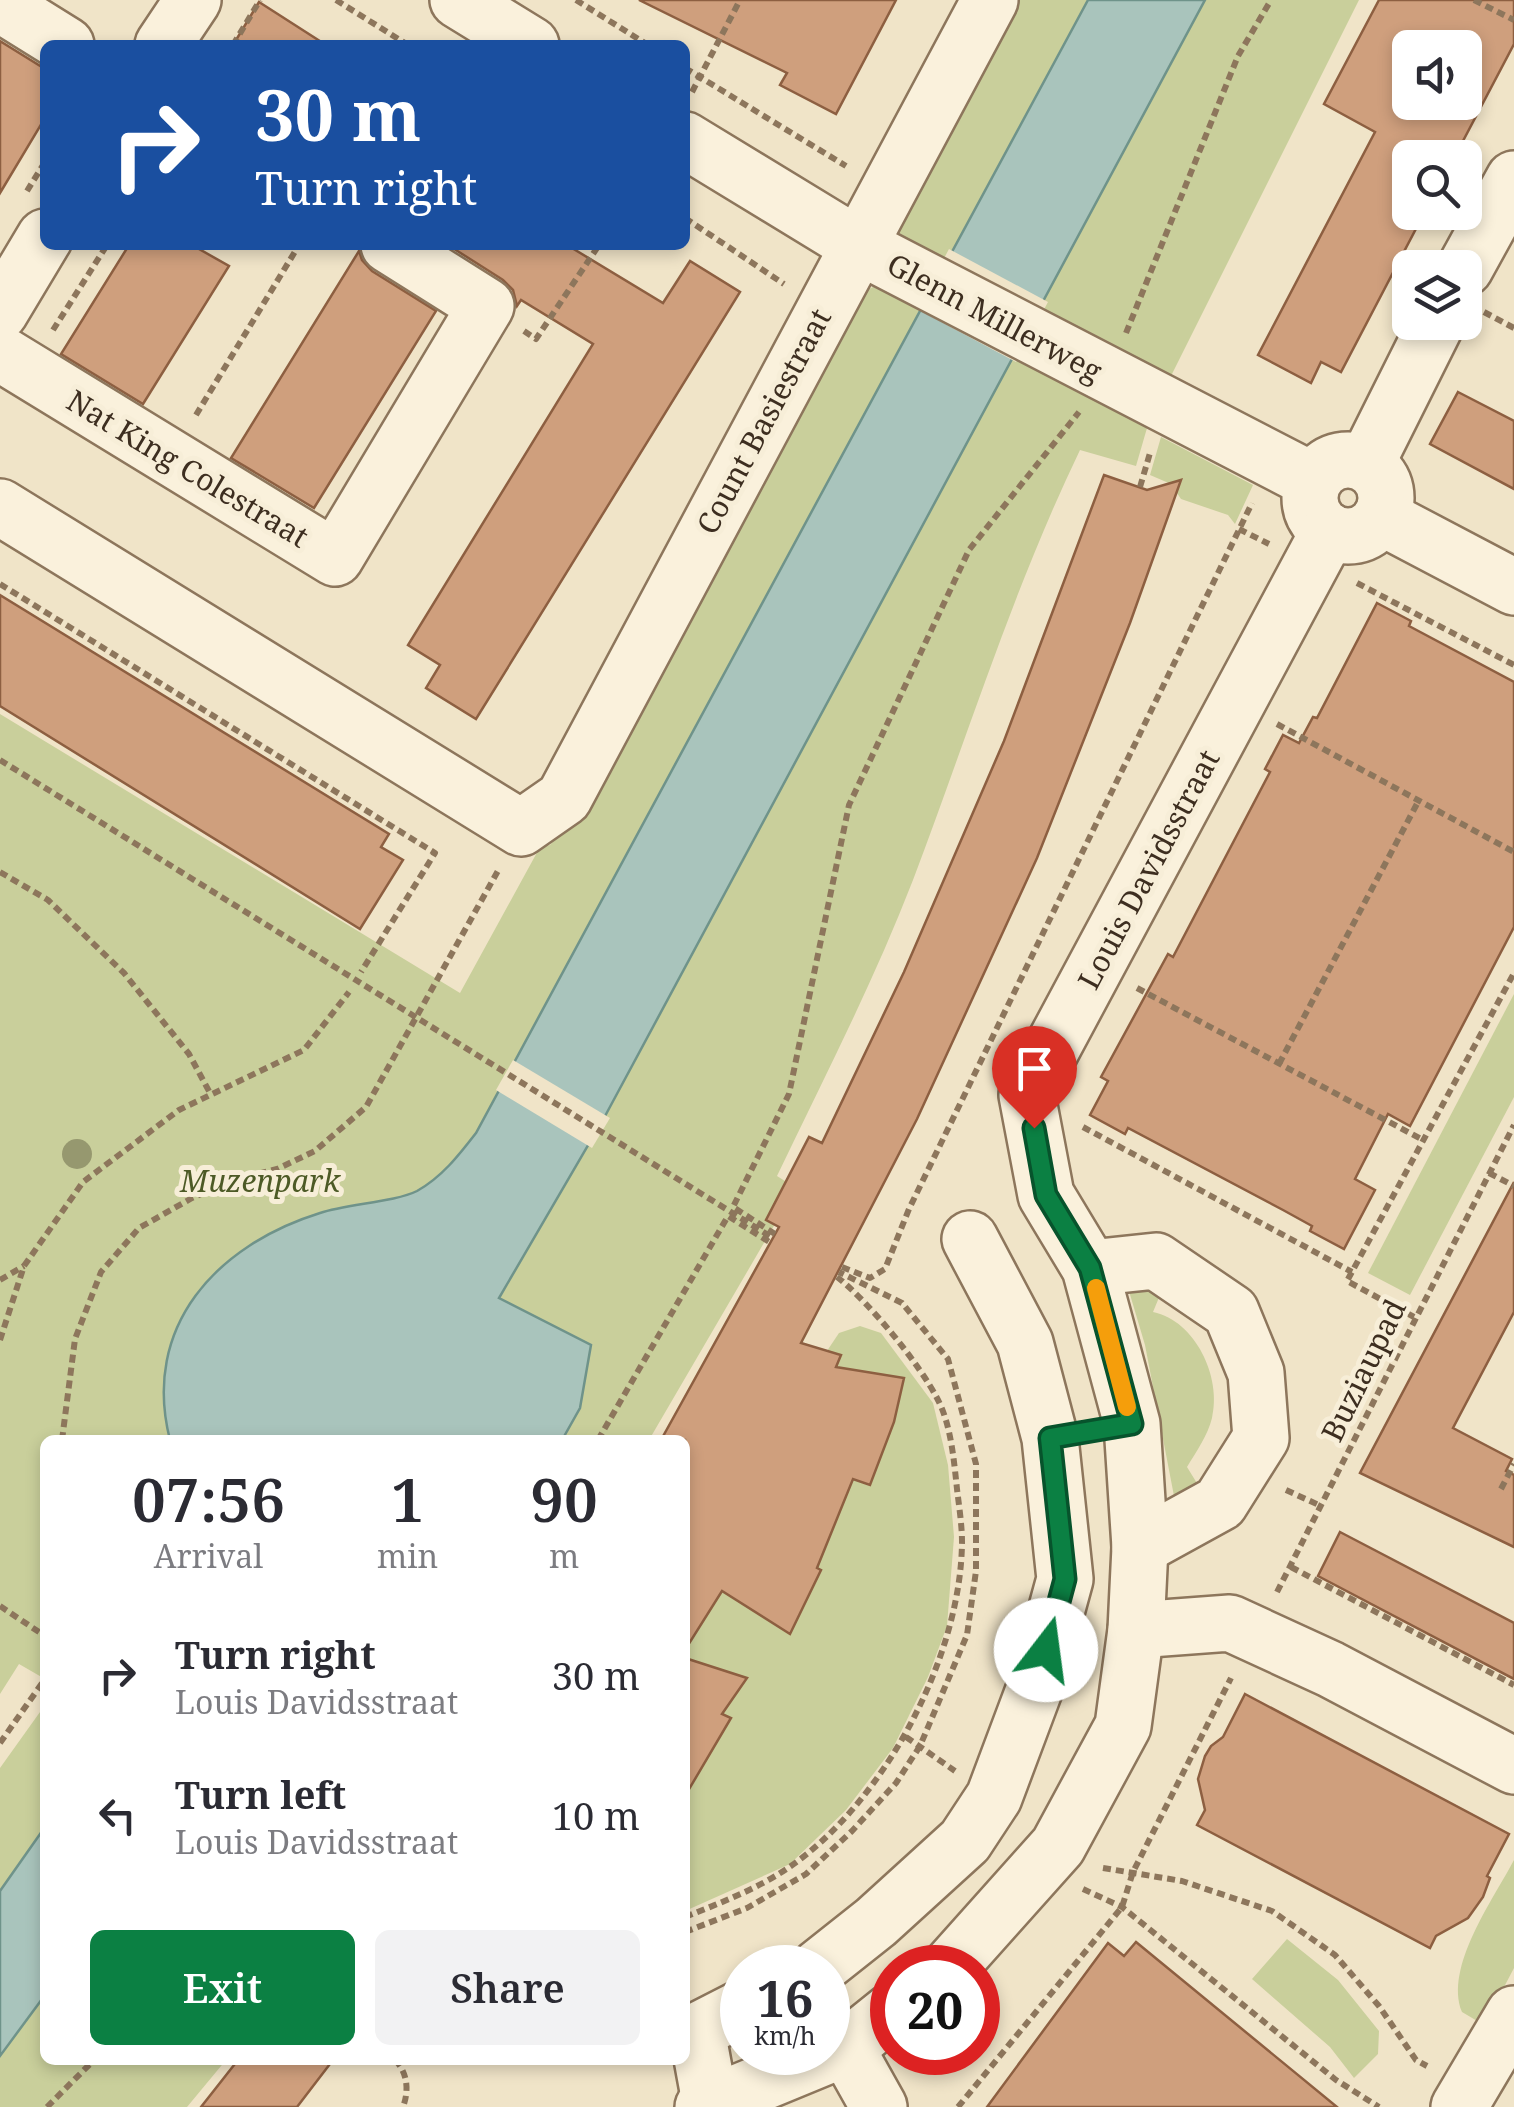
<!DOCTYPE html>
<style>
body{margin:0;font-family:"Noto Serif",serif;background:#f2f2f3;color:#2b2b33;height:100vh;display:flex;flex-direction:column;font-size:38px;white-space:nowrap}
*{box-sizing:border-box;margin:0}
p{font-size:32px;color:#7c7c81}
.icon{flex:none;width:55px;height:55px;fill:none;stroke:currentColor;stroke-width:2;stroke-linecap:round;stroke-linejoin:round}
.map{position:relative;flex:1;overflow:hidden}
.details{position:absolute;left:40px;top:1435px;width:650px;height:630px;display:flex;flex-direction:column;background:#fff;border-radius:15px;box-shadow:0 5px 15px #0003}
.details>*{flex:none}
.guide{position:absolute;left:40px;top:40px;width:650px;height:210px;border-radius:15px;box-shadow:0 5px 15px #0003;background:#1a4fa0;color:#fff;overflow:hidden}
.tools{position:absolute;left:1392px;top:30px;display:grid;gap:20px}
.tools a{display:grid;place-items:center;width:90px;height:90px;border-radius:15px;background:#fff;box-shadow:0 5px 15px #0003;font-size:50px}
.speed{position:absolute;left:720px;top:1945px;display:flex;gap:20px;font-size:50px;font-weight:700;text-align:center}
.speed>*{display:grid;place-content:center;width:130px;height:130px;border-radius:50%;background:#fff;box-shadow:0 5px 15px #0003;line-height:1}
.speed small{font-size:25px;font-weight:400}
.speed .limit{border:15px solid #d22;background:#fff;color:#111}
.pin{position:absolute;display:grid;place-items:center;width:85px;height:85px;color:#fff;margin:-102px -42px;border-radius:50% 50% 50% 0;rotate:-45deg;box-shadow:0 0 10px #0007}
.pin .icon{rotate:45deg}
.me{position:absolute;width:110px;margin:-55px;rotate:15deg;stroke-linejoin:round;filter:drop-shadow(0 0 8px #0008)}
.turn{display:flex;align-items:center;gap:35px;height:210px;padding:0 50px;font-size:45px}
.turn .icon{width:130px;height:130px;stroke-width:2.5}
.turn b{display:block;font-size:70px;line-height:85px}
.eta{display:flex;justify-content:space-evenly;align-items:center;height:170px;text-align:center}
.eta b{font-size:60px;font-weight:600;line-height:70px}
.cta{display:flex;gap:20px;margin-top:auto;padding:20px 50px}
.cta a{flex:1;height:115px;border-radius:15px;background:#0b8043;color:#fff;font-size:40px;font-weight:600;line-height:115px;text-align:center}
.cta a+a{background:#f2f2f3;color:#2b2b33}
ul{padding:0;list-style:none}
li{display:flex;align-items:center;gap:30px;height:140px;padding:0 50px}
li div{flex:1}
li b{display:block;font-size:38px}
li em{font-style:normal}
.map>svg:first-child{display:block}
.green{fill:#c9cf9b}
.water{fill:#a9c4bc;stroke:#6f938a;stroke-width:2.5}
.pier{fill:#f0e4c8}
.building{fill:#cf9f7d;stroke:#8d5f41;stroke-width:2.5;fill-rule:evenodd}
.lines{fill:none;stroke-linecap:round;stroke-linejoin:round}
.minor-casing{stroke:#8d765c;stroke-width:60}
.path{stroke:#8d765c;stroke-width:6;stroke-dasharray:8 5;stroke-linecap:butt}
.minor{stroke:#faf1dc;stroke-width:55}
.tree{fill:#96986f}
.route-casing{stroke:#07532c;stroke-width:25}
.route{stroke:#0b8043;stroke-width:18}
.slow{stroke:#f59e0b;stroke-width:18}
.labels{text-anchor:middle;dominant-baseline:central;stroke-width:10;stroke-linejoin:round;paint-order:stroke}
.street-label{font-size:30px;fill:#3d2e20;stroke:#f7eed8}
.park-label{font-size:30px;font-style:italic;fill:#4d5a26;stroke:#f7eed8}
</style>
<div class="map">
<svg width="1514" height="2107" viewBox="0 0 1514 2107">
<rect width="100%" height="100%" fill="#f0e4c8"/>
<g class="green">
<polygon points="1012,0 1088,0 947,263 890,233"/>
<polygon points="1205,0 1359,0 1168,382 1037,312"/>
<path d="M877,285L923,307L533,1034L621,1086L1013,357L1147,428L1136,466L1080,450C1013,589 968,735 913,880C874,981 824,1078 777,1176L796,1188L649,1440H45V1679L19,1664L0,1694V714L460,993L540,847L550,845L571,820L863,292Z"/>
<polygon points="1161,437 1253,485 1235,524 1228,515 1181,499 1171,484 1150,475"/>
<polygon points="1514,994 1514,1097 1410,1295 1368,1273"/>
<path d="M1126,1281L1165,1283L1153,1312C1196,1321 1222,1378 1212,1418C1208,1435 1196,1452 1187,1467L1203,1493L1178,1502L1174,1496L1145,1345Z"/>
<polygon points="860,1326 881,1333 933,1403 948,1465 954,1537 947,1626 928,1677 893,1748 846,1810 790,1864 685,1911 685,1563 839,1333"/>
<polygon points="45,1705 45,2060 226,2060 187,2107 0,2107 0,1768"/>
<path d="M1514,1860V1968L1484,2025L1462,2012C1444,1967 1493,1900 1514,1860Z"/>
<polygon points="1287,1939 1338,1980 1379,2031 1378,2054 1354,2078 1330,2047 1252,1979"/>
</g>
<g class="water">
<path d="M1088,0H1205L604,1118L499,1298L591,1345L580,1408L562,1440H170C141,1326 217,1245 320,1213C347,1204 395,1202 417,1191C442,1177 459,1155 476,1133Z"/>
<polygon points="45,1827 45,1995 0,2056 0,1891"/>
</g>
<g class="pier">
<polygon points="949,249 1048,302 1016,362 917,309"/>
<polygon points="513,1060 610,1118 592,1148 496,1090"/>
</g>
<g class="building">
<polygon points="639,0 896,0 836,114 780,85 787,73"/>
<path d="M1379,0H1514V44L1454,158H1410V194L1401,212L1420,221L1341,372L1321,362L1311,383L1258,355L1375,132L1324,104ZM1410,48H1465V102H1410Z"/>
<polygon points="259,2 326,45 233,45"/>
<polygon points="0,41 45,69 45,118 0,193"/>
<polygon points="129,245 192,245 229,266 143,404 61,354"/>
<polygon points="448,245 567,245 663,303 690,261 740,292 476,719 426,688 440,665 408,645 593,344 521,300 517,306 513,290 503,280"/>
<polygon points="359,251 362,260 372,271 436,311 314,508 231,458"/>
<polygon points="1458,392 1514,421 1514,489 1430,444"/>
<polygon points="1104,475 1147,490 1181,480 1130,623 1037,858 917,1119 801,1343 841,1355 836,1367 904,1378 894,1422 870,1485 853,1479 817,1568 821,1570 790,1634 722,1591 685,1650 685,1440 661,1440 779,1227 766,1220 809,1137 822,1143 904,972 1004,741"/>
<polygon points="0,595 389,834 381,847 403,860 360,929 0,706"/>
<polygon points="1377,603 1411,621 1409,626 1514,682 1514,927 1410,1126 1388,1114 1355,1179 1375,1190 1344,1249 1310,1231 1312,1226 1283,1210 1128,1128 1125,1134 1090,1115 1108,1081 1101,1077 1168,954 1173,957 1270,772 1265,769 1283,735 1299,743 1313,717 1317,718"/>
<polygon points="1514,1182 1514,1312 1453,1428 1512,1459 1506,1471 1514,1475 1514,1547 1360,1473"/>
<polygon points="1340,1532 1514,1623 1514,1679 1318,1576"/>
<polygon points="685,1658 747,1678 722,1714 731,1718 685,1796"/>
<polygon points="1245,1694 1509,1834 1487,1876 1490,1878 1483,1897 1468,1918 1436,1936 1430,1948 1197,1825 1205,1810 1198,1779 1205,1756 1211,1746 1223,1737"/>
<polygon points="1136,1942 1337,2107 987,2107 1108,1943 1124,1956"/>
<polygon points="238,2060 333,2060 297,2107 201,2107"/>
</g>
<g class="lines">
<g class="minor-casing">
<g id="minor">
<polyline points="458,0 531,45"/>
<polyline points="0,4 66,45"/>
<polyline points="163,45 193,0"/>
<polyline points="685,140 859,246 1313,481"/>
<polyline points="1465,268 1514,179"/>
<polyline points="0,312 45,237"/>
<polyline points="0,353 335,558 486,306 389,245"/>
<circle cx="1348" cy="498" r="38"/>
<polyline points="1366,464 1437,322"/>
<polyline points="0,507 521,828 564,798 990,0"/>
<polyline points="1381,517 1514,587"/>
<polyline points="1090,1268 1156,1261 1231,1312 1256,1373 1261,1438 1220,1503 1140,1547"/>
<polyline points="1136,1630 1230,1623 1330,1669 1514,1766"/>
<polyline points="818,1968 876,1922 965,1841 994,1797 1036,1685 1065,1579 1050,1438 1025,1343 970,1239"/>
<polyline points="949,1968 1058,1846 1123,1726 1136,1630 1140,1547 1132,1424 1090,1268 1046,1195 1027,1095 1329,531"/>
<polyline points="697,2031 711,2107"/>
<polyline points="685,2032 697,2031 742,2008"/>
<polyline points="846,2048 879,2107"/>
<polyline points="703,2107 846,2048 892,2011"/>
<polyline points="1459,2107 1514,2014"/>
</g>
</g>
<g class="path">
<polyline points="336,0 408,45"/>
<polyline points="576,0 648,45"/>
<polyline points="1474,0 1514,20"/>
<polyline points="233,45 260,0"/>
<polyline points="685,68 846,166"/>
<polyline points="692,92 740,0"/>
<polyline points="27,191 45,162"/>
<polyline points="685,218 784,284"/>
<polyline points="1484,312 1514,328"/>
<polyline points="53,330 107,245"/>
<polyline points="524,331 536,339 599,245"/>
<polyline points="1126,333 1238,56 1271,0"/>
<polyline points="196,415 299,245"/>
<polyline points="1140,487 1150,453"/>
<polyline points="1239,529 1269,544"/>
<polyline points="1357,583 1514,665"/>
<polyline points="0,584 435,853 361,972"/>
<polyline points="1277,724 1514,852"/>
<polyline points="0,760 773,1238"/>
<polyline points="0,872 48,900 124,973 189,1054 210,1093"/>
<polyline points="1137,988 1423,1140"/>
<polyline points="1279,1064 1419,800"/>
<polyline points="1083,1127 1352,1272"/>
<polyline points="1489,1173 1514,1186"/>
<polyline points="775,1234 733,1207 789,1094 849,805 969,550 1079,412"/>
<polyline points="842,1267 870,1278 885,1269 909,1209 1252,503"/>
<polyline points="0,1280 24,1266"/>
<polyline points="1414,1317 1347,1281 1514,973"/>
<polyline points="0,1340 24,1266 83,1182 179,1110 304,1050 349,992"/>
<polyline points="62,1440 75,1339 101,1272 139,1228 192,1198 233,1180 277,1169 315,1151 366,1107 499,869"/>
<polyline points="598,1440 728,1216 771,1243"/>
<polyline points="1501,1489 1514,1464"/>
<polyline points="1286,1490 1321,1506"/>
<polyline points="1291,1567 1514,1685"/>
<polyline points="1277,1592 1514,1125"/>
<polyline points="0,1606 45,1636"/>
<polyline points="906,1737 955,1771"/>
<polyline points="0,1743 45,1679"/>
<polyline points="1103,1868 1182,1881 1272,1911 1335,1955 1379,2006 1416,2060 1427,2066"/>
<polyline points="1083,1889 1122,1907 1336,2080 1379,2107"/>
<path d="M685,1917C720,1903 757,1889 788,1868C884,1803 961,1657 962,1542C962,1525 959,1506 957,1489C954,1461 951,1425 938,1400C920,1364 868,1301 837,1277"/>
<polyline points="685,1932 747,1908 806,1874 852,1831 896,1783 920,1746 967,1635 976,1571 976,1464 948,1359 902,1303 839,1272"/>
<path d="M395,2060C408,2073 409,2091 403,2107"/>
<polyline points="47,2107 94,2060"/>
<polyline points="958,2107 1122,1907 1133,1872 1231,1678"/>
</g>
<use href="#minor" class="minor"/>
</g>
<circle class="tree" cx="77" cy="1154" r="15"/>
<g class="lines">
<g class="route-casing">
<polyline id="route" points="1034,1128 1046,1195 1090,1268 1132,1424 1050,1438 1065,1579 1046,1650"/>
</g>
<use href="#route" class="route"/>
<polyline class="slow" points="1096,1288 1127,1407"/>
</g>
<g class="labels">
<g class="street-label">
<text transform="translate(995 317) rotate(28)">Glenn Millerweg</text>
<text transform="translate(763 421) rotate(-62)">Count Basiestraat</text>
<text transform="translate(188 468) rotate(31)">Nat King Colestraat</text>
<text transform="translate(1148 869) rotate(-62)">Louis Davidsstraat</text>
<text transform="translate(1363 1370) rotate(-64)">Buziaupad</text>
</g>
<g class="park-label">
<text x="260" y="1180">Muzenpark</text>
</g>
</g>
</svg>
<div class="tools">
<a><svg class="icon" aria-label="sound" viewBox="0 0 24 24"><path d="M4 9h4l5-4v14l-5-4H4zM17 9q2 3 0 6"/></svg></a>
<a><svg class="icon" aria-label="search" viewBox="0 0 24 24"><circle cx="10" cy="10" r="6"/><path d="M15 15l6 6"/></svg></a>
<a><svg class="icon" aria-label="layers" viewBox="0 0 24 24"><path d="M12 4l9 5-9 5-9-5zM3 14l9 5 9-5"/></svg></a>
</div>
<div class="speed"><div>16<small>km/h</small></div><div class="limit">20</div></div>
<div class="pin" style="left:1034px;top:1128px;background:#d93025"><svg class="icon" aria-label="arrive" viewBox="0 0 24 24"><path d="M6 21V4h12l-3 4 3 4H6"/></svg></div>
<svg class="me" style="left:1046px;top:1650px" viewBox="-20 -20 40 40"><circle r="19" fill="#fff"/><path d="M0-13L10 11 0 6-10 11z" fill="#0b8043"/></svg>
<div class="guide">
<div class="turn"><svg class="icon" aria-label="right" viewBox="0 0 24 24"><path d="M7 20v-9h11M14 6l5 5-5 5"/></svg><div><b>30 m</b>Turn right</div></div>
</div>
<section class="details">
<div class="eta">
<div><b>07:56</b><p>Arrival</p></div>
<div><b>1</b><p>min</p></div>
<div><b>90</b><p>m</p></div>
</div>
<ul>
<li><svg class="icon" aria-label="right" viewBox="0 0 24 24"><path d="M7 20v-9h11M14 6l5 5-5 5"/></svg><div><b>Turn right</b><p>Louis Davidsstraat</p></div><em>30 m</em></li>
<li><svg class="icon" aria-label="left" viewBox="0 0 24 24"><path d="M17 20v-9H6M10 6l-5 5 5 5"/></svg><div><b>Turn left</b><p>Louis Davidsstraat</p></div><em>10 m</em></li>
</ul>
<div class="cta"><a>Exit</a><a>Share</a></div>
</section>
</div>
